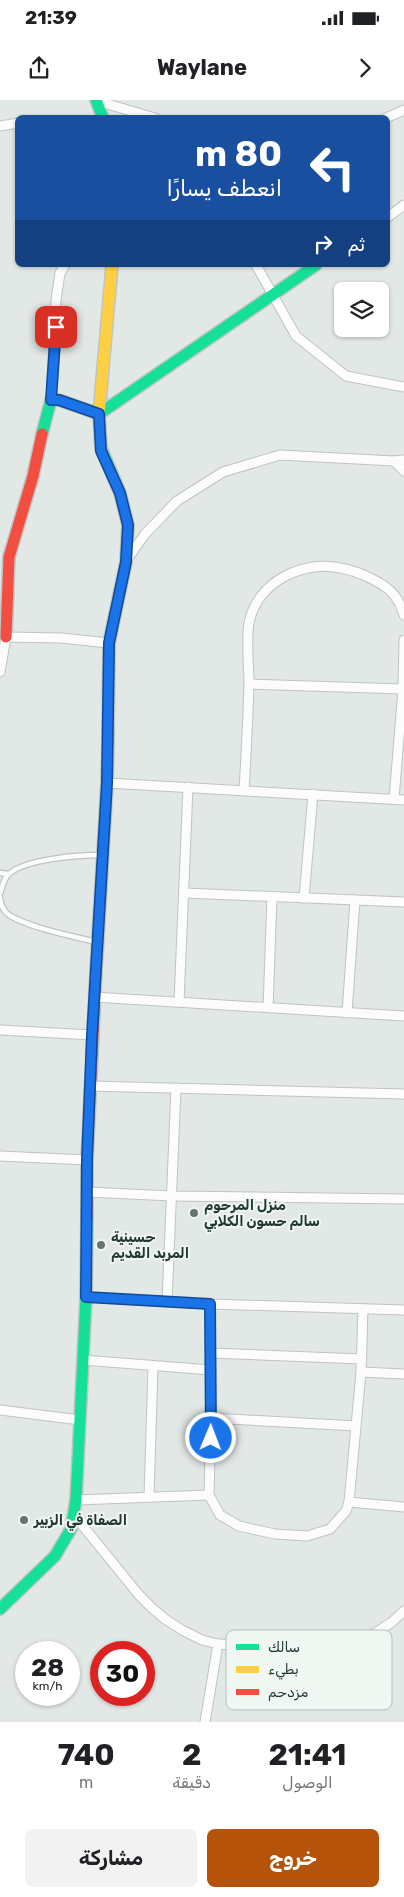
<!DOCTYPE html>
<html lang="ar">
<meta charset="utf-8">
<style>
body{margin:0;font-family:Rubik,Vazirmatn,sans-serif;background:#f2f2f2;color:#202124;direction:rtl;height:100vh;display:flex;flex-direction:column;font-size:19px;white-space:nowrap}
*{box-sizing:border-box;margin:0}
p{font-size:16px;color:#757577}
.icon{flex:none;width:28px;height:28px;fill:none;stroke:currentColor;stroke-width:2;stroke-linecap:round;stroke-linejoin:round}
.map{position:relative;height:1622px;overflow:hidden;direction:ltr}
.sheet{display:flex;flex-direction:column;background:#fff;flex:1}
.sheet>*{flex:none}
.hud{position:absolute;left:15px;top:15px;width:375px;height:152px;border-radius:8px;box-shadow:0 1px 4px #0004;direction:rtl;background:#1a4fa0;color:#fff;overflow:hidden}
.fabs{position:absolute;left:334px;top:182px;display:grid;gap:10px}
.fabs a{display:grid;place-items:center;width:55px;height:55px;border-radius:8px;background:#fff;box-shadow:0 1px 4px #0004;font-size:25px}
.speed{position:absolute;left:15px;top:1541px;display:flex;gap:10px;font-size:25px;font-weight:700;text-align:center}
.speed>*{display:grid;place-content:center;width:65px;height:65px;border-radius:50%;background:#fff;box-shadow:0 1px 4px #0004;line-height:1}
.speed small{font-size:12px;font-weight:400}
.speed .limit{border:8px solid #d22;background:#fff;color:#111}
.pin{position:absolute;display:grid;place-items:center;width:42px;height:42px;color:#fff;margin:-21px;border-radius:10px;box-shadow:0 2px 8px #0006}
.me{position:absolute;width:55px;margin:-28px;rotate:1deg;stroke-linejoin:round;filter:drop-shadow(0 0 4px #0008)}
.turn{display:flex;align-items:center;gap:18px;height:105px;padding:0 25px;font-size:22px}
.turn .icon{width:65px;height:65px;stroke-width:2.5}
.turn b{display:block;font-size:35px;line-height:42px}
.then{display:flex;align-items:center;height:48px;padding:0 25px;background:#0003;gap:10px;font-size:19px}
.eta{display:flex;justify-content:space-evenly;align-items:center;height:85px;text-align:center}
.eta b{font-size:30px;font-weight:700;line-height:35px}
.primary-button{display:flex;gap:10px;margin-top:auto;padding:10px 25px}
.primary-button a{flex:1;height:58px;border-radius:8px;background:#b45309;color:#fff;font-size:20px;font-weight:700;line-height:58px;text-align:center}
.primary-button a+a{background:#f2f2f2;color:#202124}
.status{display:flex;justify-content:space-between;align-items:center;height:35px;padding:0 25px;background:#fff;direction:ltr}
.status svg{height:14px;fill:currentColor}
header{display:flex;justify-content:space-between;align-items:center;height:65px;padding:0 25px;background:#fff;font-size:22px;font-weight:700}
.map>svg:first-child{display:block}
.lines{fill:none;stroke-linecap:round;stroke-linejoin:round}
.lane-casing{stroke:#bfc4c2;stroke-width:7}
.street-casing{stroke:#bfc4c2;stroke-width:11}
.fast-casing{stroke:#bfc5c2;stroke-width:14}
.slow-casing{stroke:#bfc5c2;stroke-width:14}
.jam-casing{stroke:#bfc5c2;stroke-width:14}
.lane{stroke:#fbfcfb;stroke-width:4.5}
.street{stroke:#fbfcfb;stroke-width:9}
.fast{stroke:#16e098;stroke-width:11}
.slow{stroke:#ffcf43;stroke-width:11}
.jam{stroke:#f24e42;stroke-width:11}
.route-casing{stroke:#114b97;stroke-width:12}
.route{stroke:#1a73e8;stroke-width:9}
.poi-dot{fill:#657670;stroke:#f0f7f3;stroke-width:2}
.labels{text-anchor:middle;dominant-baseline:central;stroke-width:4;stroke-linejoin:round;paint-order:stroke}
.poi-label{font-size:14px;font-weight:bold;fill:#223931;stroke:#f0f7f3;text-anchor:start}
.key{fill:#f0f7f3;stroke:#b2beb9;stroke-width:1}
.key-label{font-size:14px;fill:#223931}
</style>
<div class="status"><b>21:39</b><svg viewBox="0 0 49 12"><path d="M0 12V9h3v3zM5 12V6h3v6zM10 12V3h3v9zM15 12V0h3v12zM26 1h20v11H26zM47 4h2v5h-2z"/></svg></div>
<header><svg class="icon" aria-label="forward" viewBox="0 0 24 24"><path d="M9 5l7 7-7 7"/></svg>Waylane<svg class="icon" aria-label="share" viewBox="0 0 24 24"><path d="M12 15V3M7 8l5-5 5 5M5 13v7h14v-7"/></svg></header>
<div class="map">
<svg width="404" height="1622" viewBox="0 0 404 1622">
<rect width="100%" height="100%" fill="#e2e8e5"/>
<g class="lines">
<g class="lane-casing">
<g id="lane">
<polyline points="0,773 8,774"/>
<path d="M0,794C2,787 3,781 7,776C21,759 80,755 102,755"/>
<path d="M0,798C1,805 3,811 9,815C30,828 72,836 96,842"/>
</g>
</g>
<g class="street-casing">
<g id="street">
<polyline points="97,1 155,18"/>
<polyline points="386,18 404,10"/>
<polyline points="0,26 18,23"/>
<polyline points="388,117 404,105"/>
<polyline points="256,165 296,236 346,276 404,287"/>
<polyline points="51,300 56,200 60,173 65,165"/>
<polyline points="394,361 404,371"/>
<polyline points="126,461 145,434 177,401 223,372 280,355 394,361 404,360"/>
<polyline points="0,572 6,537 61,538 109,543"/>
<polyline points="249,584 403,589"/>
<polyline points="107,683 404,700"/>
<path d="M244,691C246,655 248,620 249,584C249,567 246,538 249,523C257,482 302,460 340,468C358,471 390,484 398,501C401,505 402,510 404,515"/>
<polyline points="394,699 403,589 404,540"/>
<polyline points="184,793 404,802"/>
<polyline points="304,798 313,694"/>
<polyline points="94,897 404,916"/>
<polyline points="179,902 188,687"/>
<polyline points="268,908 272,797"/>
<polyline points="347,913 355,800"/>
<polyline points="0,930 92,935"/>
<polyline points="90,986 404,994"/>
<polyline points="0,1056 87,1060"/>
<polyline points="87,1092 172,1096 404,1099"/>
<polyline points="86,1197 210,1204 404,1210"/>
<polyline points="167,1202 176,988"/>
<polyline points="210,1204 211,1318 209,1395 220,1415 239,1426 275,1434 307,1436 330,1429 346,1411 349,1402 361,1272 363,1209"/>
<polyline points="211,1253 362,1259"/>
<polyline points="83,1260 211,1270"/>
<polyline points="361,1272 404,1274"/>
<polyline points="0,1310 80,1320"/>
<polyline points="211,1318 356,1326"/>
<polyline points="149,1397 153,1266"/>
<polyline points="76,1400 209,1395"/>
<polyline points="349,1402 404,1407"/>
<polyline points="74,1415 139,1495 152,1508 165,1519 182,1530 202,1540 218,1544 292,1549 336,1549 363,1541 392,1522 404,1511"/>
<polyline points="205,1622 218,1544"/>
</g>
</g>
<g class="fast-casing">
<g id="fast">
<polyline points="96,0 103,18"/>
<polyline points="42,334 51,300 59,300 99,314 316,165"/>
<polyline points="101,348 120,393 128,425 126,462 109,543 108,644"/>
<polyline points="0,1509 55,1456 71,1429 76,1400 86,1197 87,1117"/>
</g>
</g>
<g class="slow-casing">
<g id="slow">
<polyline points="101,348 99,314 112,165"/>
<polyline points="96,871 107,683 108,644"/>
</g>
</g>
<g class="jam-casing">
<g id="jam">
<polyline points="6,537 9,457 33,376 42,334"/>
<polyline points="87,1117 87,1060 96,871"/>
</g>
</g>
<use href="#lane" class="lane"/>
<use href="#street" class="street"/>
<use href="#fast" class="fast"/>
<use href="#slow" class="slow"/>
<use href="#jam" class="jam"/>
</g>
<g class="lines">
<g class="route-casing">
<polyline id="route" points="56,227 51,300 59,300 99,314 101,351 120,393 128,425 126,462 109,543 107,683 92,936 87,1060 86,1197 210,1204 211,1338"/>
</g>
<use href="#route" class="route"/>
</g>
<g class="poi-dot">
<circle cx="194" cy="1113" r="5"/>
<circle cx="101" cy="1145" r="5"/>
<circle cx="24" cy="1420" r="5"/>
</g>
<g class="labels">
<g class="poi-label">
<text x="204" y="1105">منزل المرحوم<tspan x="204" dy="16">سالم حسون الكلابي</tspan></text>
<text x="111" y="1137">حسينية<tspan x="111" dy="16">المربد القديم</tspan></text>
<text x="34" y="1420">الصفاة في الزبير</text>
</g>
</g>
<rect x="226" y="1530" width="166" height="80" rx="8" class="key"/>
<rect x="236" y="1544" width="23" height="6" fill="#16e098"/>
<rect x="236" y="1566" width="23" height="7" fill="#ffcf43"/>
<rect x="236" y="1589" width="23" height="6" fill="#f24e42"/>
<g class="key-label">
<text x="268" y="1552">سالك</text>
<text x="268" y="1574">بطيء</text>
<text x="268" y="1597">مزدحم</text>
</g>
</svg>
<div class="fabs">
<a><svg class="icon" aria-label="layers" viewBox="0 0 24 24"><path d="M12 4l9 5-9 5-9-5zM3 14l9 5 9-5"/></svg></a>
</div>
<div class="speed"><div>28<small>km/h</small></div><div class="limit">30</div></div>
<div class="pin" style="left:56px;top:227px;background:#d93025"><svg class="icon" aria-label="arrive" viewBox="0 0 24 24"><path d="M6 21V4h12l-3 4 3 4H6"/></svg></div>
<svg class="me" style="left:211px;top:1338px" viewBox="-20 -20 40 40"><circle r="17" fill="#1a73e8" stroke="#fff" stroke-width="3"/><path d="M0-11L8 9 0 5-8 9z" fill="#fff"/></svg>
<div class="hud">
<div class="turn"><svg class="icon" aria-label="left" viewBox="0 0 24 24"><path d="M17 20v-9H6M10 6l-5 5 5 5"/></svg><div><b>80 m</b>انعطف يسارًا</div></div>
<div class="then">ثم<svg class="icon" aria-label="right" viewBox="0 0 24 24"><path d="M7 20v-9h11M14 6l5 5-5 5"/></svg></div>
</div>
</div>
<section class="sheet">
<div class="eta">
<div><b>21:41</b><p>الوصول</p></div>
<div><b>2</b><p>دقيقة</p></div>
<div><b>740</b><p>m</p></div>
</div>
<div class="primary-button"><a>خروج</a><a>مشاركة</a></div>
</section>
